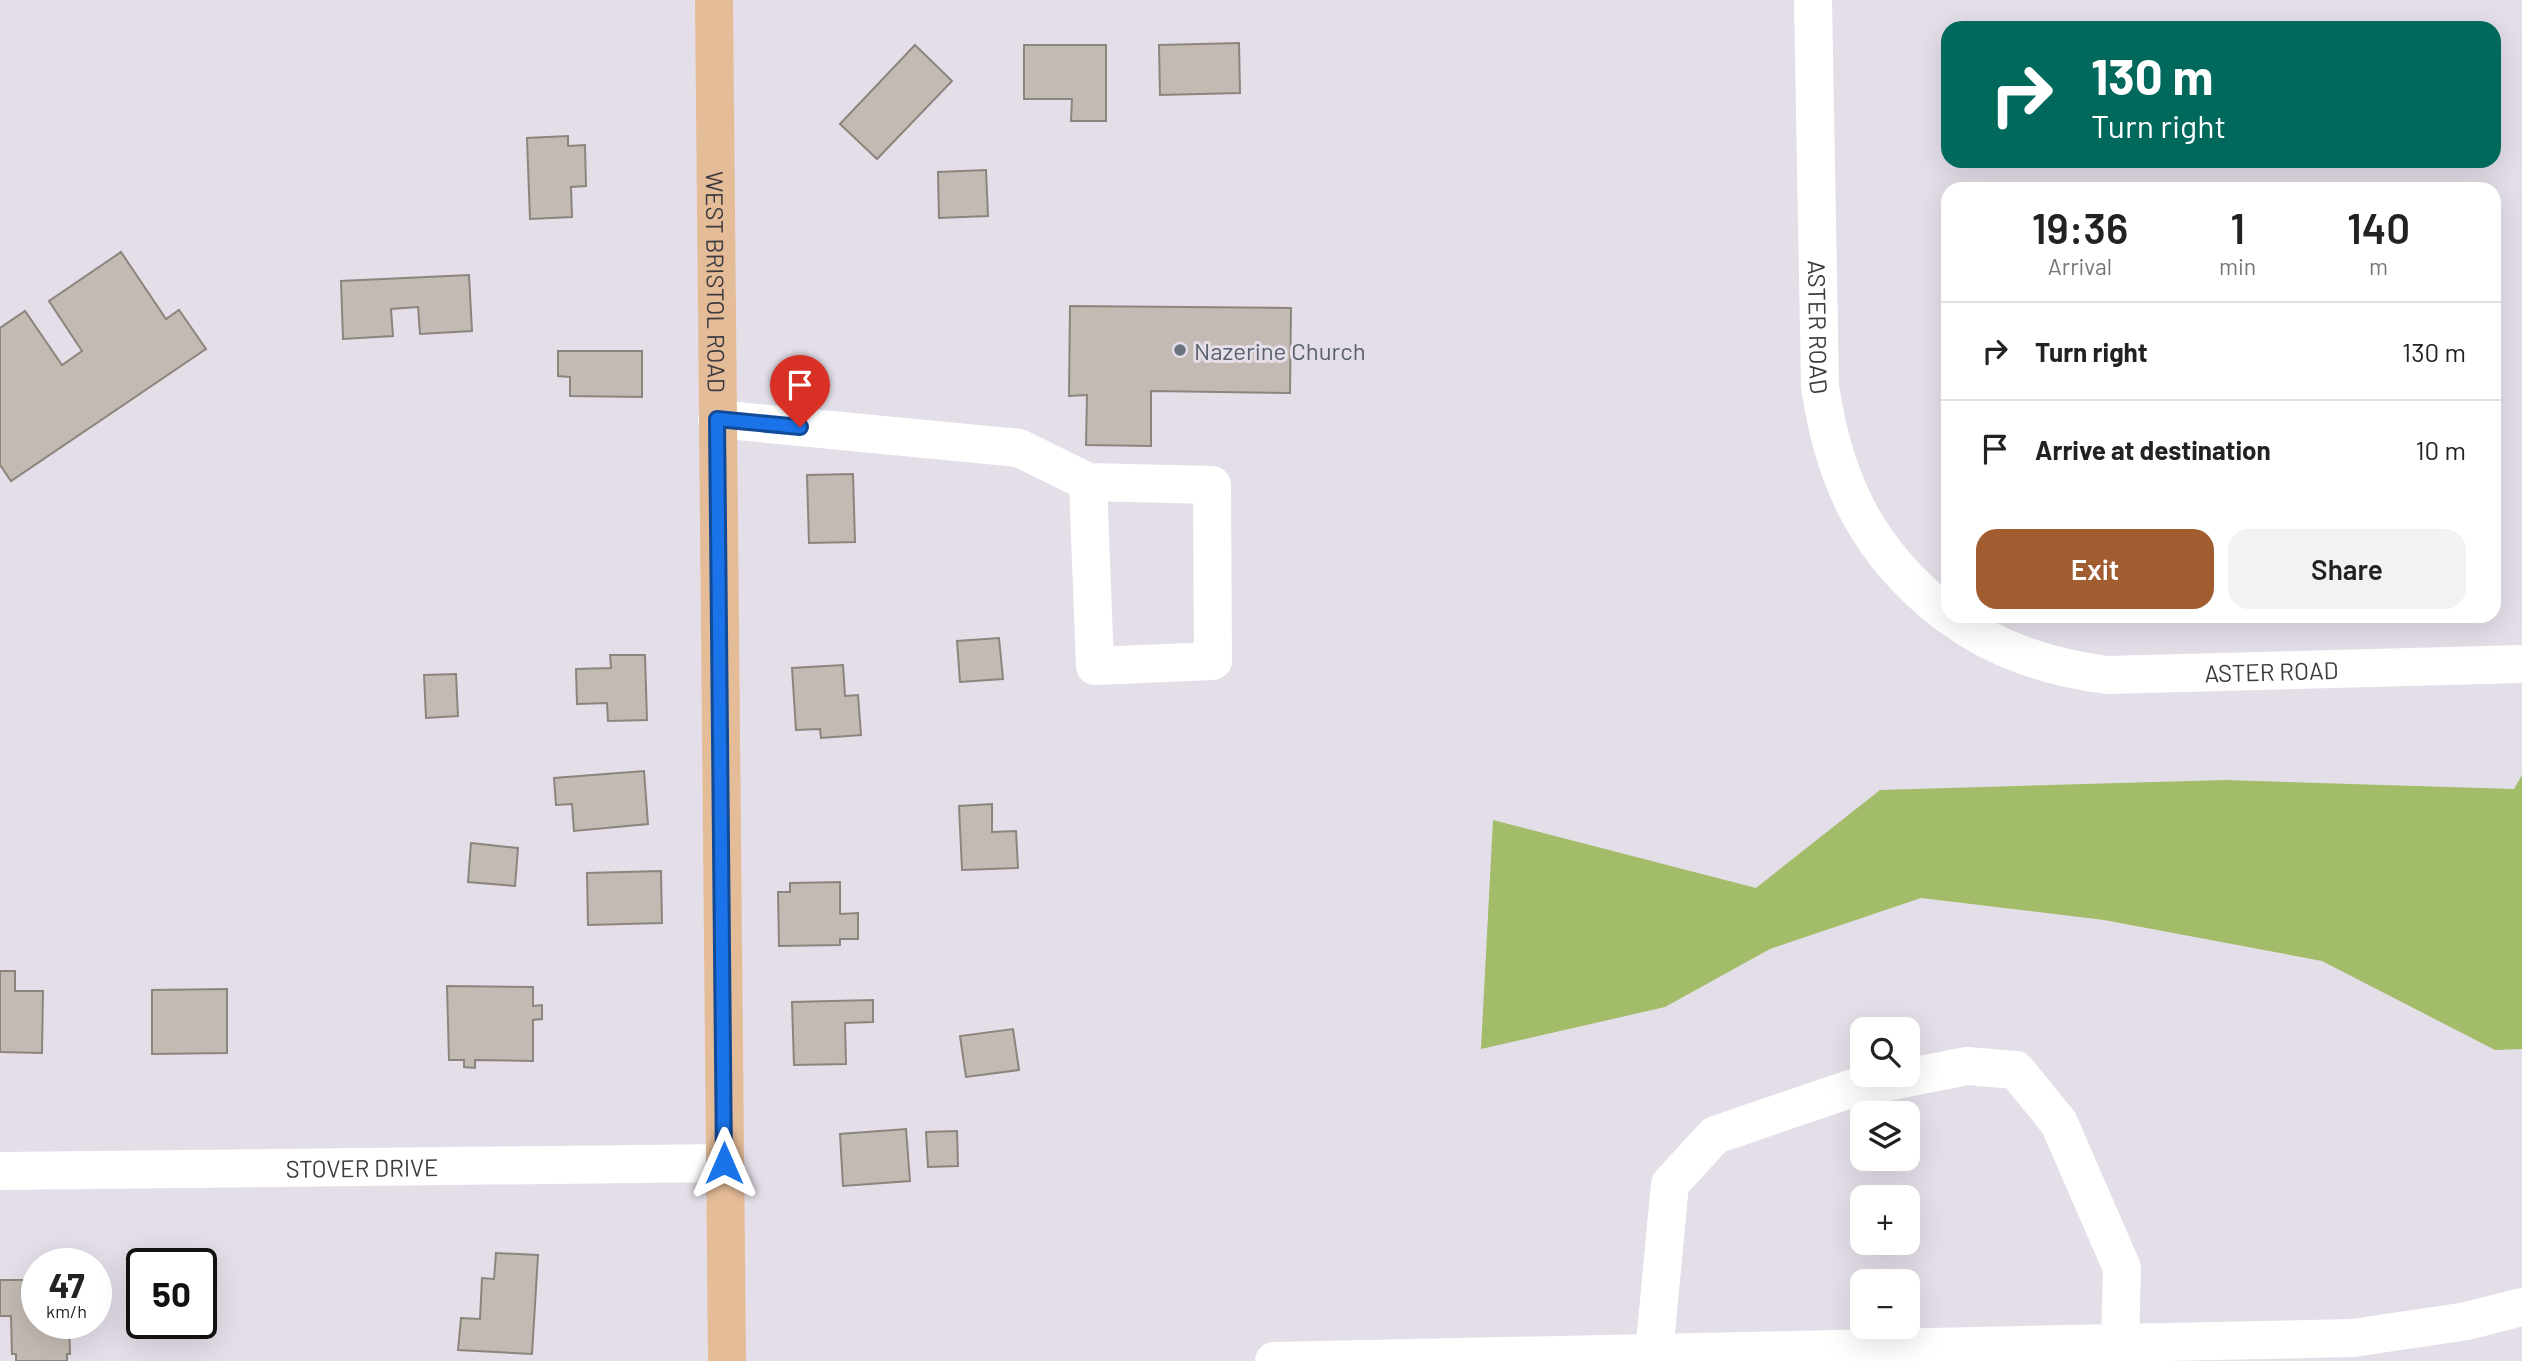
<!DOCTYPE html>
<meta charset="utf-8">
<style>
body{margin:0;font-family:Barlow,sans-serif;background:#f2f2f2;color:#222;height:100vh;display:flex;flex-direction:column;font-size:26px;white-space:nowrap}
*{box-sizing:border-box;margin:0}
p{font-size:23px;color:#767676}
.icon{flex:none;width:38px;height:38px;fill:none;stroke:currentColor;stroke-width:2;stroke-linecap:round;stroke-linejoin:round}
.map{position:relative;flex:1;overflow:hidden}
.details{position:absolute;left:1941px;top:182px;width:560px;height:441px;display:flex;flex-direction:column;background:#fff;border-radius:21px;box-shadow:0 7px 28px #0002}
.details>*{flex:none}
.guide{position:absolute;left:1941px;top:21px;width:560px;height:147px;border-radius:21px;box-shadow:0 7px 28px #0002;background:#00695c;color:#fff;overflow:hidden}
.buttons{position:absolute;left:1850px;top:1017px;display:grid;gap:14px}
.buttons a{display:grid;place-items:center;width:70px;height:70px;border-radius:14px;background:#fff;box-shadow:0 7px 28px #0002;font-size:35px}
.speed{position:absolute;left:21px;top:1248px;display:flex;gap:14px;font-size:35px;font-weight:700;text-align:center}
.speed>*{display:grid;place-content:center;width:91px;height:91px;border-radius:50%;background:#fff;box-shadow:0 7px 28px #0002;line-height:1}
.speed small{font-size:18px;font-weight:400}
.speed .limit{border:4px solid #111;border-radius:10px;background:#fff;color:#111}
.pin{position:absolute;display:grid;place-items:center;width:60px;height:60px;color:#fff;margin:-72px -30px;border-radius:50% 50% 50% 0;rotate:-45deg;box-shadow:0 0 7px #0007}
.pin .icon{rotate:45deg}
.me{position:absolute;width:77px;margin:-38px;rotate:0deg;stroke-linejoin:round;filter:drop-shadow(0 0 5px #0008)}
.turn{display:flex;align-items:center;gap:24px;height:147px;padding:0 35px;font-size:32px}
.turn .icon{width:91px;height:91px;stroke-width:2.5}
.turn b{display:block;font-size:49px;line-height:60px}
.eta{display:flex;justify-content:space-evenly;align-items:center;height:119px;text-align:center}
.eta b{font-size:42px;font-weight:600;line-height:49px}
.cta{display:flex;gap:14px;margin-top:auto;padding:14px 35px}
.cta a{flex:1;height:80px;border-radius:21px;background:#a15c30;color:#fff;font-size:28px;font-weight:600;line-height:80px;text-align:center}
.cta a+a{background:#f2f2f2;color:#222}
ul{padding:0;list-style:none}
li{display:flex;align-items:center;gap:21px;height:98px;padding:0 35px;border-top:2px solid #e0e0e0}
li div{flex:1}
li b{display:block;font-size:26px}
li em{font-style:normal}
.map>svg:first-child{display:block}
.forest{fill:#a2bc69}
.building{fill:#c3bbb3;stroke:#8c857d;stroke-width:2}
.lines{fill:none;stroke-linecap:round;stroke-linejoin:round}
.minor{stroke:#fff;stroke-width:38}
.major{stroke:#e5bc98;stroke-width:38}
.route-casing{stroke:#114b97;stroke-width:18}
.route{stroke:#1a73e8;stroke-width:12}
.worship-dot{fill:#6b7280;stroke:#e4dee8;stroke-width:2.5}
.labels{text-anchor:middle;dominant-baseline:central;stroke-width:6;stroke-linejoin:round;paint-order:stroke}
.street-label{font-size:24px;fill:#3d3b3f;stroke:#e4dee8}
.worship-label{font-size:24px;fill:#5b616d;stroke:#e4dee8;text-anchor:start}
</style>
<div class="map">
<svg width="2522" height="1361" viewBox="0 0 2522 1361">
<rect width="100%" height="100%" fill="#e4dee8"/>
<polygon class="forest" points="2522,775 2522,1049 2495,1050 2322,961 2104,920 1921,898 1770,949 1665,1007 1481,1049 1493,820 1756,888 1880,790 2225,780 2514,789"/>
<g class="building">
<polygon points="1239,43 1240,93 1160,95 1159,45"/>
<polygon points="915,45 952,81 877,159 840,124"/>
<polygon points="1024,45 1106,45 1106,121 1071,121 1072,99 1024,99"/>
<polygon points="568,136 568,146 585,145 586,186 571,187 572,217 530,219 527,138"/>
<polygon points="986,170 988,216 939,218 938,172"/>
<polygon points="121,252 166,319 179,310 206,349 11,481 0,465 0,328 25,311 62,365 82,351 49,301"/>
<polygon points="469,275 472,331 420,334 418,307 391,309 393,336 343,339 341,281"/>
<polygon points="1070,306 1291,308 1290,393 1151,391 1151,446 1086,445 1087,395 1069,396"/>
<polygon points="558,351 642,351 642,397 570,396 570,377 558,376"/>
<polygon points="853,474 855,542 809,543 807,475"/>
<polygon points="999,638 1003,679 960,682 957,641"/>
<polygon points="610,655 645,655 647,720 608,721 607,703 577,704 576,669 611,668"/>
<polygon points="843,665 845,696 858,695 861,735 821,738 820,729 796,730 792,668"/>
<polygon points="456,674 458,716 426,718 424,675"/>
<polygon points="644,771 648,824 574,831 572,804 556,805 554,778"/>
<polygon points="992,804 992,832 1016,831 1018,868 962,870 959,806"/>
<polygon points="471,843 518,848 515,886 468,882"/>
<polygon points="661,871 662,923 588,925 587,873"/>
<polygon points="840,882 840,914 858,913 858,939 840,939 840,945 779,946 778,892 790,892 790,883"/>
<polygon points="0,971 15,971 15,991 43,991 42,1053 0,1052"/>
<polygon points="447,986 533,987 533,1006 542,1005 542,1019 533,1020 533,1061 475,1060 475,1068 464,1067 464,1060 449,1060"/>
<polygon points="227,989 227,1053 152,1054 152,990"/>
<polygon points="873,1000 873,1022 845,1023 846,1064 794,1065 792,1002"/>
<polygon points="1013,1029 1019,1070 966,1077 960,1036"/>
<polygon points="906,1129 910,1181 843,1186 840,1134"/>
<polygon points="957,1131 958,1166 928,1167 926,1132"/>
<polygon points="496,1253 538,1255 532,1354 458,1350 461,1318 480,1319 482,1278 494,1279"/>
<polygon points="0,1280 37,1280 37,1323 69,1323 70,1354 67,1354 67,1361 16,1361 16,1354 12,1354 11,1316 0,1316"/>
</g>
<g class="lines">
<g class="minor">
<path id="s1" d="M1813,0L1820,386C1834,483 1869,554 1948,615"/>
<polyline points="717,419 1019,448 1088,482 1095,666 1213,661 1212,485 1088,482"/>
<path id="s2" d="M1950,616C1996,651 2050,667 2107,675L2522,664"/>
<path id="s3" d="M0,1171L724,1163"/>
<polyline points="1654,1354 1670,1184 1715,1135 1850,1089 1967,1066 2016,1070 2059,1123 2122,1268 2120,1343"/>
<polyline points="1274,1361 2353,1338 2467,1321 2522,1307"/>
</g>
<path class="major" id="s4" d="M714,0L727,1361"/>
</g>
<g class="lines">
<g class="route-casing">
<polyline id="route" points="724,1163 717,419 800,427"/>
</g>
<use href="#route" class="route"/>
</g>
<circle class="worship-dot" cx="1180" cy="350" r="7"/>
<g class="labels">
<g class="street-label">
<text stroke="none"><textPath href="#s4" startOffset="282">WEST BRISTOL ROAD</textPath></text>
<text stroke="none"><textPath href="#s1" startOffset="327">ASTER ROAD</textPath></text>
<text stroke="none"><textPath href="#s2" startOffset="334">ASTER ROAD</textPath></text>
<text stroke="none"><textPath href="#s3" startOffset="362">STOVER DRIVE</textPath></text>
</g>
<g class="worship-label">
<text x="1194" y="350">Nazerine Church</text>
</g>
</g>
</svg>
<div class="buttons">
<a><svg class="icon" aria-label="search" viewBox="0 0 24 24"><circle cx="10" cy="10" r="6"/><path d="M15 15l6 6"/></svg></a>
<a><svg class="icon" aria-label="layers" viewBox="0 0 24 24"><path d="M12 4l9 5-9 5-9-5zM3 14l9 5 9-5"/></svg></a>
<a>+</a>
<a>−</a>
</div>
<div class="speed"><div>47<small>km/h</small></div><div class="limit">50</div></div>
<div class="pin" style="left:800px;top:427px;background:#d93025"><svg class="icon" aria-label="arrive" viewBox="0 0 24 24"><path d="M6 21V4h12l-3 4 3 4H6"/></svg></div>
<svg class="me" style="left:724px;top:1163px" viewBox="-20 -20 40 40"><path d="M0-17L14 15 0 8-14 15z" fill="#1a73e8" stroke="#fff" stroke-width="4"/></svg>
<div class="guide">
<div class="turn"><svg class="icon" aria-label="right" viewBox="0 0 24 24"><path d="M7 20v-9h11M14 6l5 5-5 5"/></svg><div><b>130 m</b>Turn right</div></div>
</div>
<section class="details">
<div class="eta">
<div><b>19:36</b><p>Arrival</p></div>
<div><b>1</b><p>min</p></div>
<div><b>140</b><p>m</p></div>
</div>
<ul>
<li><svg class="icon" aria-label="right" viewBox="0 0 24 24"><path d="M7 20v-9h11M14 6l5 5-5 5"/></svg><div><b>Turn right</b></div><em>130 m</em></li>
<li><svg class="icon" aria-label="arrive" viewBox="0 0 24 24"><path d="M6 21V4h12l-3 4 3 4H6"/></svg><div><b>Arrive at destination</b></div><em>10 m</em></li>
</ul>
<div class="cta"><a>Exit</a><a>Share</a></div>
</section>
</div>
